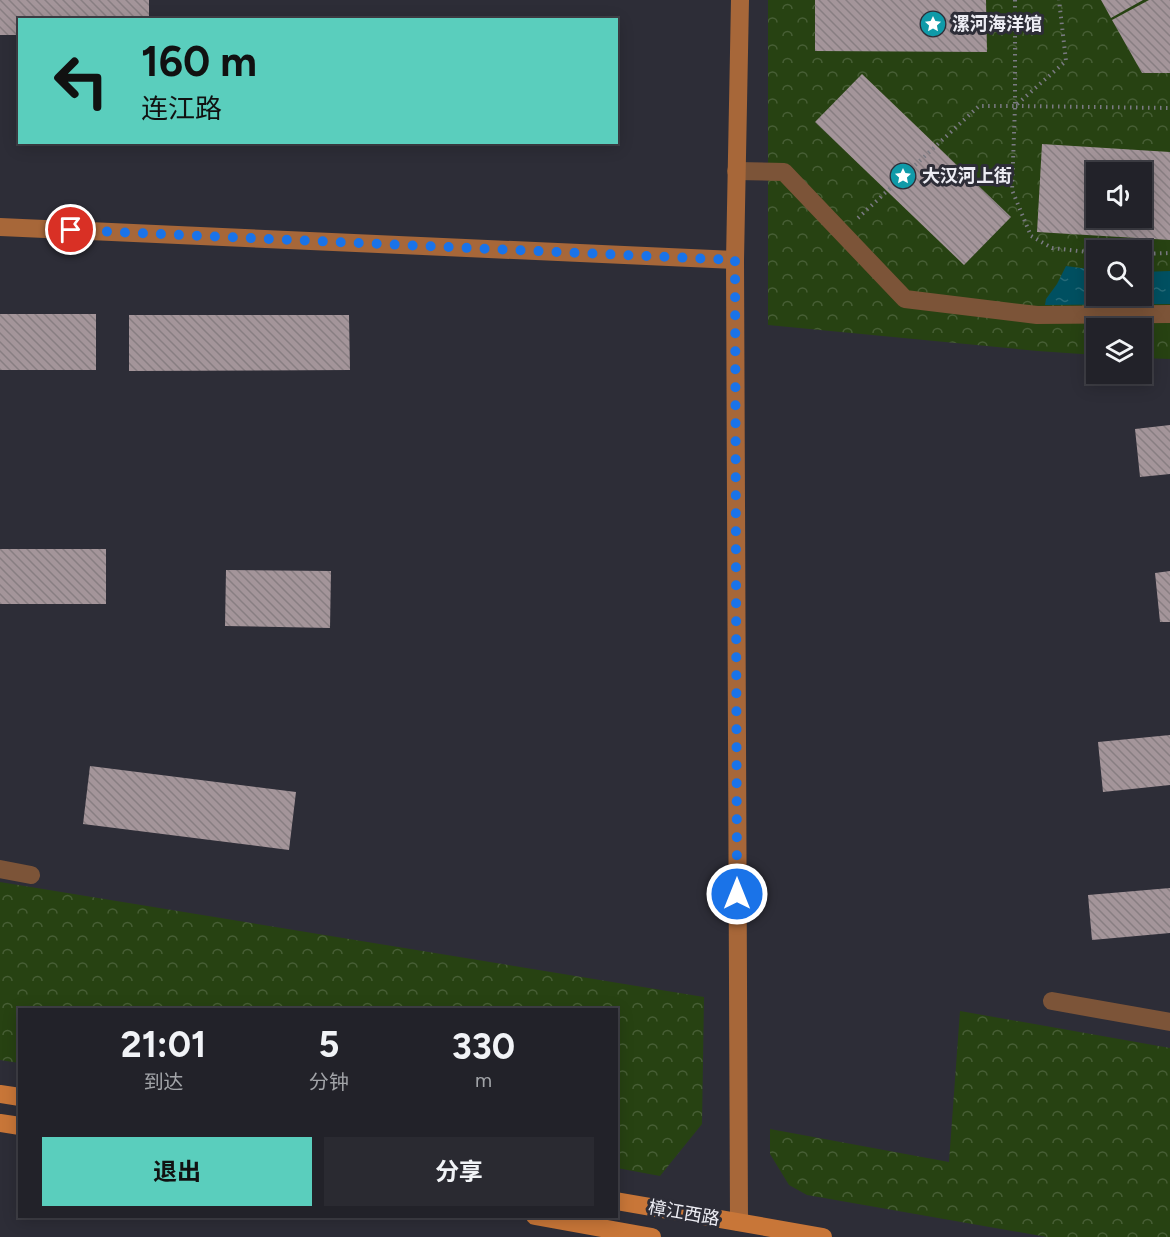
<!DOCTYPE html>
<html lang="zh">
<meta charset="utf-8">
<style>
body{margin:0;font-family:Figtree,"Noto Sans SC",sans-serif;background:#2a2a31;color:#f1f3f6;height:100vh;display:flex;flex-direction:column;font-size:22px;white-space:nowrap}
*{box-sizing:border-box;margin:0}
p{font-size:20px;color:#a2a4a8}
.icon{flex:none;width:33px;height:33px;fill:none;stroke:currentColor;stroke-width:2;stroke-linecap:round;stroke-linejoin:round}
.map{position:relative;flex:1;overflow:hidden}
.panel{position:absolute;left:18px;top:1008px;width:600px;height:210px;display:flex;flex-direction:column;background:#222229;border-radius:0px;box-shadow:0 3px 15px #0003,0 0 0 2px #3f3f46}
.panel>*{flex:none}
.top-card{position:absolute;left:18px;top:18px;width:600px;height:126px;border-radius:0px;box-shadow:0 3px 15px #0003,0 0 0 2px #3f3f46;background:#5acebd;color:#111;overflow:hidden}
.buttons{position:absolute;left:1086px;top:162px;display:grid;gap:12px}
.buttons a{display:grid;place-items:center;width:66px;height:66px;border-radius:0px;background:#222229;box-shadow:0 3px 15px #0003,0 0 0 2px #3f3f46;font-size:30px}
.pin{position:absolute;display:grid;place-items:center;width:51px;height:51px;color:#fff;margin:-26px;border:3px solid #fff;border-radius:50%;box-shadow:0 2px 6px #0007}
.me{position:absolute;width:66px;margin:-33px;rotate:0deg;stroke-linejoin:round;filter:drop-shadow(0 0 4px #0008)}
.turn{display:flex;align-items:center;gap:21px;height:126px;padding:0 24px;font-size:27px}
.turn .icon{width:78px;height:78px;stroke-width:2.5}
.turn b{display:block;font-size:42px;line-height:51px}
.eta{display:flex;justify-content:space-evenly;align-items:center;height:102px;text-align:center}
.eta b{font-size:36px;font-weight:700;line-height:42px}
.button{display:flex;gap:12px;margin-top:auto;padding:12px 24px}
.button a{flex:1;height:69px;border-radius:0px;background:#5acebd;color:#111;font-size:24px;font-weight:700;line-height:69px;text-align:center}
.button a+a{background:#2a2a31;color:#f1f3f6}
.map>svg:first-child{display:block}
.forest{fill:url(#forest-crowns);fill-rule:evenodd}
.water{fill:url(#water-ripples)}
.building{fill:url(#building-back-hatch);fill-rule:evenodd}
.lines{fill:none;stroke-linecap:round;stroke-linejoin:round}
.path{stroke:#7a7a82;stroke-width:4;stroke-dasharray:1.5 4.5;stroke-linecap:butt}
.street{stroke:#7c5438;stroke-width:18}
.secondary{stroke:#a76739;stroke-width:18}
.primary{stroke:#c87638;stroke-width:18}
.route{stroke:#1a73e8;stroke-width:10;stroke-dasharray:0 18}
.labels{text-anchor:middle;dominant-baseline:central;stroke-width:6;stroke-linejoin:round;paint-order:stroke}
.poi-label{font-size:18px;font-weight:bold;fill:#ededf4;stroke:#2d2d37;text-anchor:start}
.street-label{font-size:18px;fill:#ededf4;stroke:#2d2d37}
</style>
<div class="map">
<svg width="1170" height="1237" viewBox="0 0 1170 1237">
<defs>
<pattern id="forest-crowns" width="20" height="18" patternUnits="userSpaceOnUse" patternTransform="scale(1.5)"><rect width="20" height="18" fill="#274212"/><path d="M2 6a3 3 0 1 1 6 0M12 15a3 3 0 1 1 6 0" fill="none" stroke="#475e35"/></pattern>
<pattern id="water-ripples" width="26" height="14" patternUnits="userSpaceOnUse" patternTransform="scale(1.5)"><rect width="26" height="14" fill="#005061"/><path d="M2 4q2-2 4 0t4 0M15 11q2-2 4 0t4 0" fill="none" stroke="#266a78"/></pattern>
<pattern id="building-back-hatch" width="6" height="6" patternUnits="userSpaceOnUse" patternTransform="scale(1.5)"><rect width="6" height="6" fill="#a4959a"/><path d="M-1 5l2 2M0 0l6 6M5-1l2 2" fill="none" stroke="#887e82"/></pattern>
</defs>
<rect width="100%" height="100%" fill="#2d2d37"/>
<g class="forest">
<path d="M768,0H1170V359L1142,358V328H1096V355L1038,351L768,325ZM1096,172H1142V218H1096ZM1096,250H1142V296H1096Z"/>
<polygon points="0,882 704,997 702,1124 660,1176 617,1168 616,1010 20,1010 19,1063 0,1060"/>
<polygon points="960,1011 1170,1048 1170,1237 1047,1237 807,1195 789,1185 770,1154 770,1129 949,1162"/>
</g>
<polygon class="water" points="1066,266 1096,270 1096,296 1142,296 1142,272 1170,271 1170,304 1045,305 1046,299 1057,284"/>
<g class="building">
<polygon points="0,0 149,0 149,20 20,20 20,35 0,35"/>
<polygon points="815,0 986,0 987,52 815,51"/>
<polygon points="1101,0 1143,0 1111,18"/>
<polygon points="1149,0 1170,0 1170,73 1142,73 1112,20"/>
<polygon points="862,74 1011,217 964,265 815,122"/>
<path d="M1042,144L1170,152V240L1037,232ZM1096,172H1142V218H1096Z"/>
<rect x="0" y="314" width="96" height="56"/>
<polygon points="129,315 349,315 350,370 129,371"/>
<polygon points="1170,425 1170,474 1140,477 1135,429"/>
<rect x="0" y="549" width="106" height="55"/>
<polygon points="226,570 331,571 330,628 225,626"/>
<polygon points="1170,571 1170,622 1160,622 1155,573"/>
<polygon points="1170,735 1170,785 1103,792 1098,742"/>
<polygon points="90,766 296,792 289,850 83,824"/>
<polygon points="1170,888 1170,933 1092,940 1088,895"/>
</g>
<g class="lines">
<g class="path">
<polyline points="1015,0 1015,106 1012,190 1031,236 1052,248 1096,253"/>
<polyline points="1016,106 1170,108"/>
<polyline points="858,218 979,106 1015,106 1066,61 1059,0"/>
<polyline points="1142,254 1170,253"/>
</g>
<g class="street">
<polyline points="736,171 784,172 905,299 1037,315 1170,314"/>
<polyline points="0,869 31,875"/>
<polyline points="1052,1001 1170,1022"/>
</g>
<g class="secondary">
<polyline points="0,227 735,260"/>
<polyline points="739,1222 735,260 740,0"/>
</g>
<g class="primary">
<polyline points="0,1094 20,1097"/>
<polyline points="0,1123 20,1126"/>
<polyline points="616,1201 823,1237"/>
<polyline points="535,1216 652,1237"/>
</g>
</g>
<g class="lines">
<polyline class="route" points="71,230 735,260 737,894"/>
</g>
<defs>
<g id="sight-disc" transform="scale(1.35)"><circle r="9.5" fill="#0f9aa8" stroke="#2d2d37"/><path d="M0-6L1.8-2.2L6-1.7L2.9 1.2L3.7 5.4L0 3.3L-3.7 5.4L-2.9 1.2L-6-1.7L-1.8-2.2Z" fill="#fff"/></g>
</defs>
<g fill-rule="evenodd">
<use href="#sight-disc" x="933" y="24"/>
<use href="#sight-disc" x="903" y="176"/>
</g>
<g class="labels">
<g class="poi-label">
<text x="952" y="24">漯河海洋馆</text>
<text x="922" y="176">大汉河上街</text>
</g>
<g class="street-label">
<text transform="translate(684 1213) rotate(10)">樟江西路</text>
</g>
</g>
</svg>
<div class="buttons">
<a><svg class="icon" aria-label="sound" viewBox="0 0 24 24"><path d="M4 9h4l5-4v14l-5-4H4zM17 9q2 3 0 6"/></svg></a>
<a><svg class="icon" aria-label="search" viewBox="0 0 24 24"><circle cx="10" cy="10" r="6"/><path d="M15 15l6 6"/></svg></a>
<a><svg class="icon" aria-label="layers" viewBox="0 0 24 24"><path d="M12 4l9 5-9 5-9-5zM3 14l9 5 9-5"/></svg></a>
</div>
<div class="pin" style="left:71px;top:230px;background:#d93025"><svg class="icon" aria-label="arrive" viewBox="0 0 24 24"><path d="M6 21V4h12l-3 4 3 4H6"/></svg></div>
<svg class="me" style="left:737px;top:894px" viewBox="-20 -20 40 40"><circle r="17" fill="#1a73e8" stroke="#fff" stroke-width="3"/><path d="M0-11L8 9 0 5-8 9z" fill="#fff"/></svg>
<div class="top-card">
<div class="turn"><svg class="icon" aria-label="left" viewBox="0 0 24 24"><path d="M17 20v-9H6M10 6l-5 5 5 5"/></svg><div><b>160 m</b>连江路</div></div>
</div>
<section class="panel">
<div class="eta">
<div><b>21:01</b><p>到达</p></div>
<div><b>5</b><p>分钟</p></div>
<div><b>330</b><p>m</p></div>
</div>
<div class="button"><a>退出</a><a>分享</a></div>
</section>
</div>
